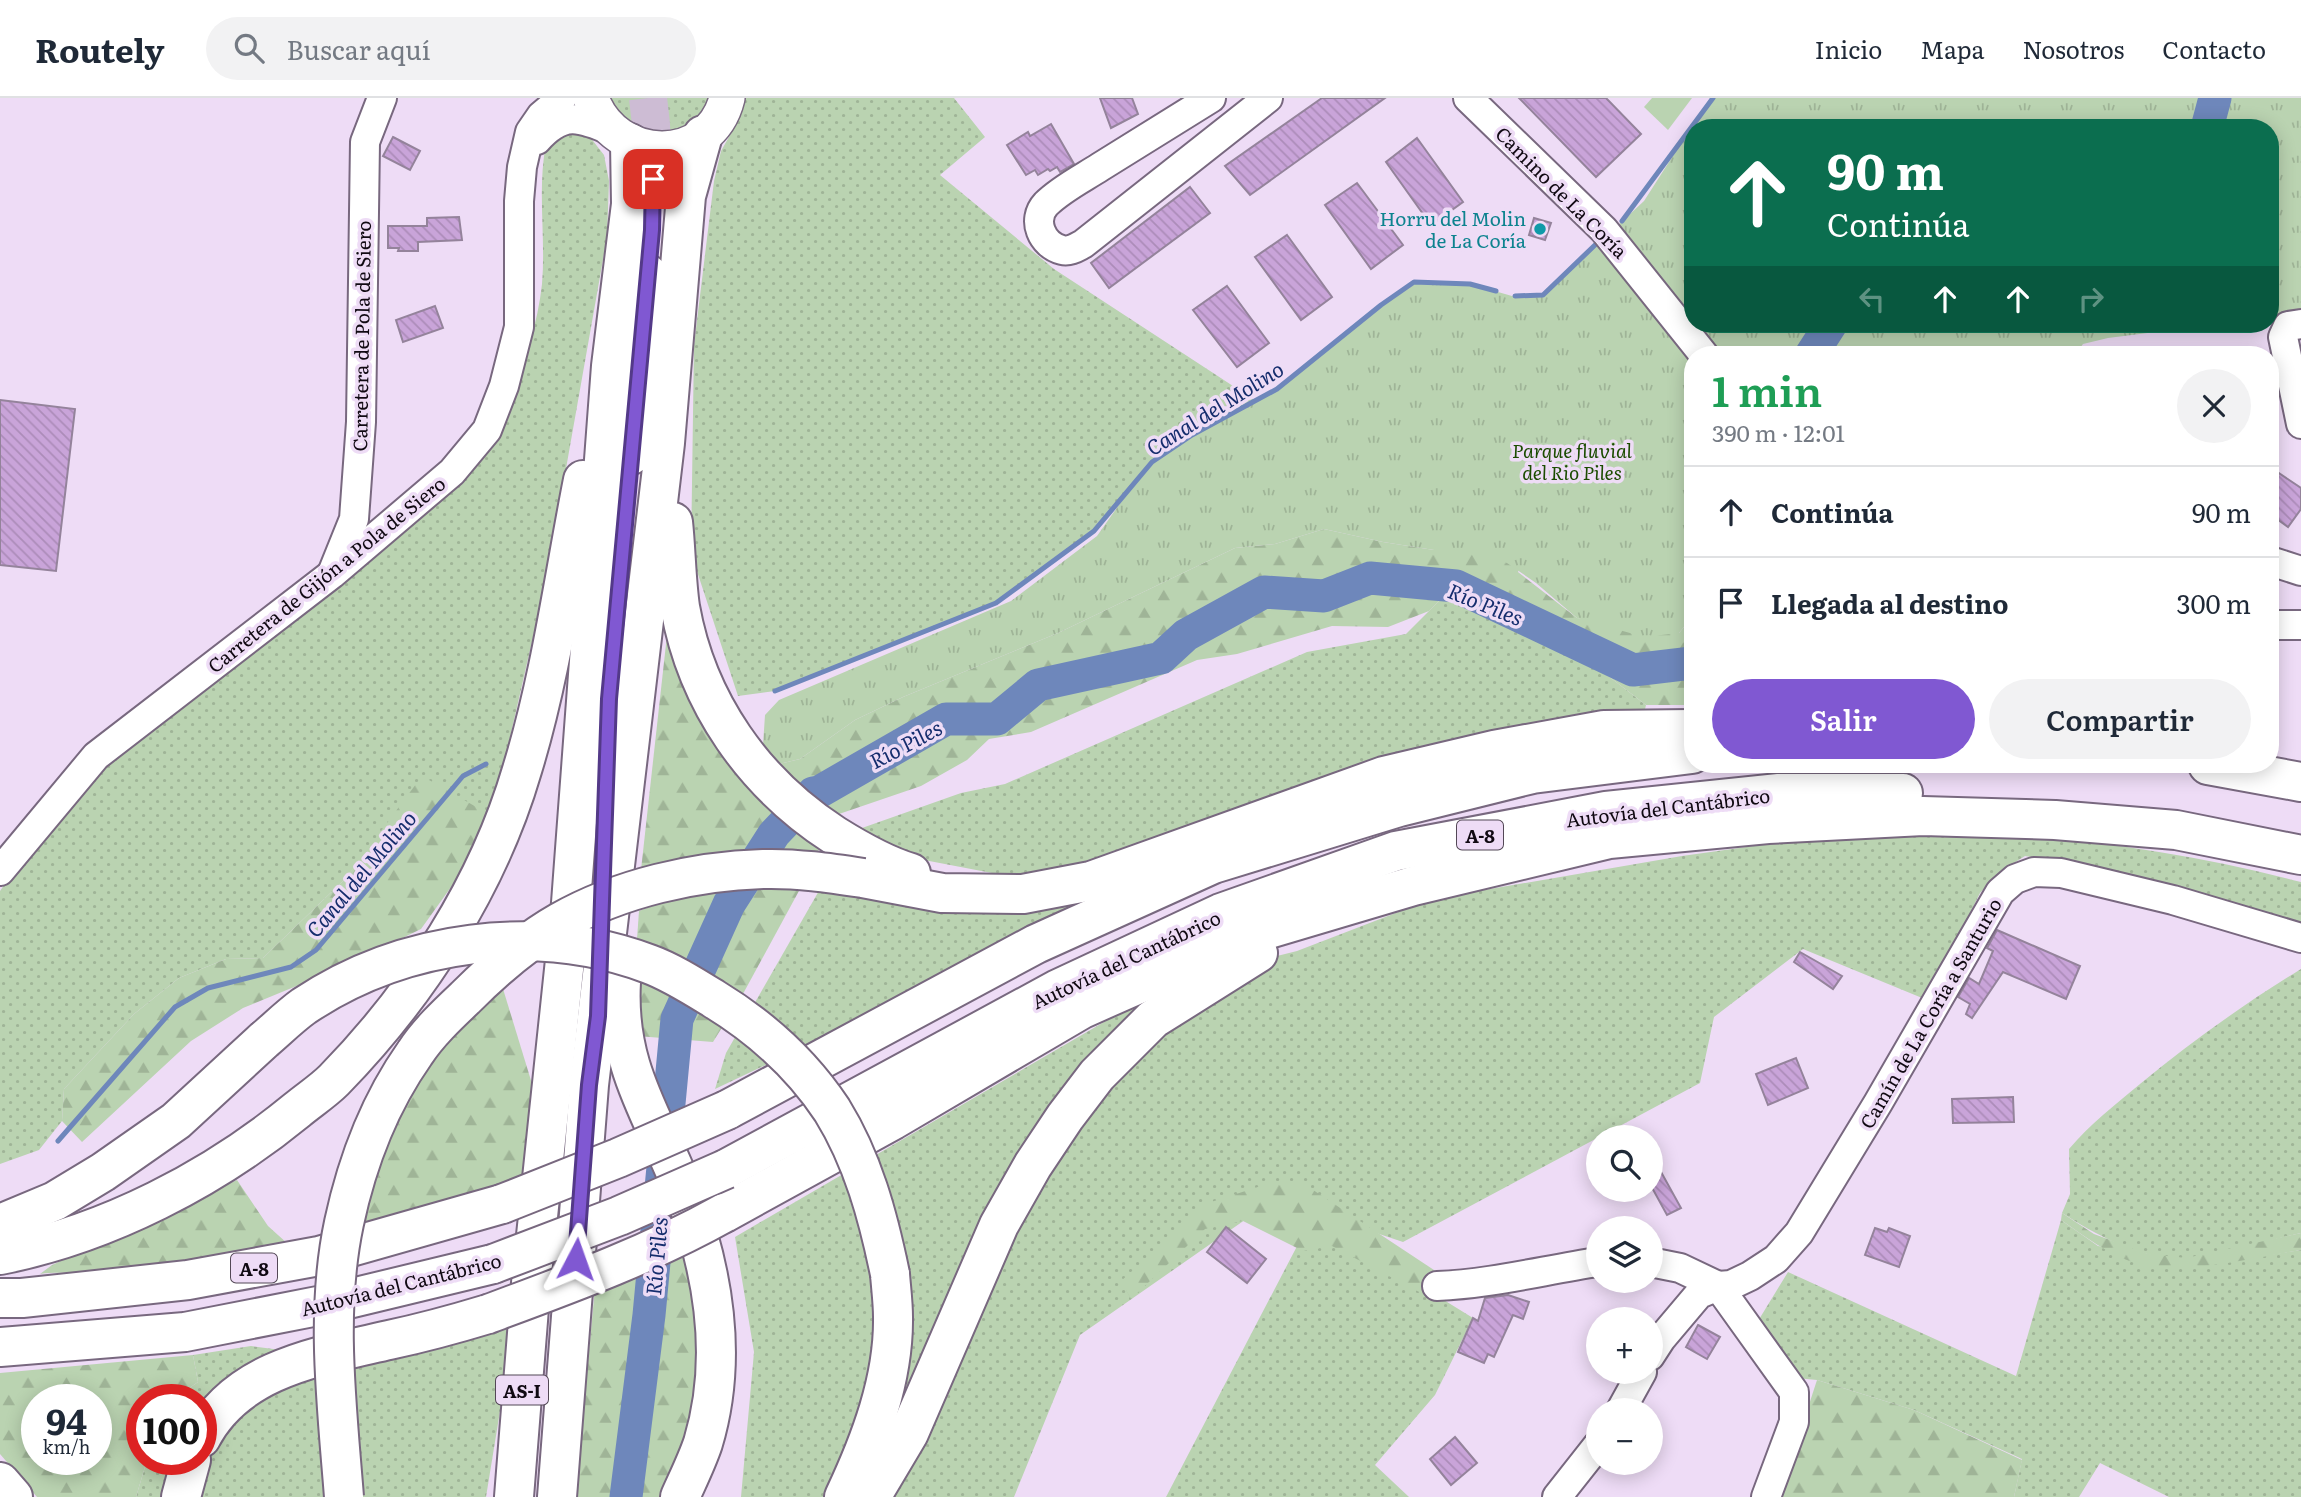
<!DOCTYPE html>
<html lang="es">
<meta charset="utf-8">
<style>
body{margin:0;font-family:Literata,serif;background:#f2f2f3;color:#1f2937;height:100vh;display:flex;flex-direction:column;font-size:26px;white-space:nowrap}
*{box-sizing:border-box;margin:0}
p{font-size:23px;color:#747a83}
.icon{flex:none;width:38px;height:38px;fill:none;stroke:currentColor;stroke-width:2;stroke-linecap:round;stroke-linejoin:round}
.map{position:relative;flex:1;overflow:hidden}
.sheet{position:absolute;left:1684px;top:248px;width:595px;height:427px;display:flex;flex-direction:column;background:#fff;border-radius:28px;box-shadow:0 4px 18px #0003}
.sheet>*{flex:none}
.banner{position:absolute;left:1684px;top:21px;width:595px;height:214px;border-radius:28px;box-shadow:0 4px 18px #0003;background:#0b6e4f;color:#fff;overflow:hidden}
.buttons{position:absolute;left:1586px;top:1027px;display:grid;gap:14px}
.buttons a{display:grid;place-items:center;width:77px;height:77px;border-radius:50%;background:#fff;box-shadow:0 4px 18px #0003;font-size:35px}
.speed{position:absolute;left:21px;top:1286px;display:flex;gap:14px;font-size:35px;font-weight:700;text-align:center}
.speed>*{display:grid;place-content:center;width:91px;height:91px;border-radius:50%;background:#fff;box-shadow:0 4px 18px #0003;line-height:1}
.speed small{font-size:18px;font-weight:400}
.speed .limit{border:10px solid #d22;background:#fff;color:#111}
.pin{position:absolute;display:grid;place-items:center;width:60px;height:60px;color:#fff;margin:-30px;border-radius:14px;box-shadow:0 4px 10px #0006}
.me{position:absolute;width:77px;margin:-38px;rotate:4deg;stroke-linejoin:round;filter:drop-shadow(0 0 5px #0008)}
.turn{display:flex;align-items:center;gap:24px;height:147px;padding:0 28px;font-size:32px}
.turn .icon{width:91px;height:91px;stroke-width:2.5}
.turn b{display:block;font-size:49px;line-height:60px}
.lanes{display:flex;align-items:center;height:66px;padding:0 28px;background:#0003;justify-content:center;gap:35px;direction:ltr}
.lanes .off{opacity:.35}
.round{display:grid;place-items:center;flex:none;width:74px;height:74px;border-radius:37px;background:#f2f2f3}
.overview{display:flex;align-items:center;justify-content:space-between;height:119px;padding:0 28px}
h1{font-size:42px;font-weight:600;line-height:52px;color:#1e9e55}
.action{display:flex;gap:14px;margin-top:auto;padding:14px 28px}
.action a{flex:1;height:80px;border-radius:42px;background:#8058d2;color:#fff;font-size:28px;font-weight:600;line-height:80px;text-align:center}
.action a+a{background:#f2f2f3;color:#1f2937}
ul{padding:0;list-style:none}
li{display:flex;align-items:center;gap:21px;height:91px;padding:0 28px;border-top:2px solid #e0e1e3}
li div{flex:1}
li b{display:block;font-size:26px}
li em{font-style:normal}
header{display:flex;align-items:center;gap:42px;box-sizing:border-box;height:98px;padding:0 35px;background:#fff;border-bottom:2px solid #e0e1e3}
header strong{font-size:33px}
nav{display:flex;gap:38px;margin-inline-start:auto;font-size:24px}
.search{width:490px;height:63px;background:#f2f2f3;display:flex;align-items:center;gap:18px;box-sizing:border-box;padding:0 24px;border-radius:38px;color:#747a83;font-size:26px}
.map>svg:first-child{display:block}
.grass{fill:url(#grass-dots)}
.forest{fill:url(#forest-firs);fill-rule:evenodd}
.park{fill:url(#park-tufts)}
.pitch{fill:#bad3b1}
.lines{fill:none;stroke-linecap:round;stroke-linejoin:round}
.stream{stroke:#6e87bb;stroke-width:5}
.river{stroke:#6e87bb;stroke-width:33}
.building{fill:url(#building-back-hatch);stroke:#94839b;stroke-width:2}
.highway-tunnel{stroke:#cdbcd4;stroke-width:38;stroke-dasharray:38 19;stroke-linecap:butt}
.minor-casing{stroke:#78687f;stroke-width:32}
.major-casing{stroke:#78687f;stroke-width:38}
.highway-casing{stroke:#78687f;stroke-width:42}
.minor{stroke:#fff;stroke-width:28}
.major{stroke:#fff;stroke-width:35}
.highway{stroke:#fff;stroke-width:38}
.highway-bridge-casing{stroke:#78687f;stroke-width:42;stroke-linecap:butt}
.highway-bridge{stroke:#fff;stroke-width:38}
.route-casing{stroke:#533988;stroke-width:18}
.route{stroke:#8058d2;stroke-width:12}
.culture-dot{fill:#0f9aa8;stroke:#eedcf6;stroke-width:2.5}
.labels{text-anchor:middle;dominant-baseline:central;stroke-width:7;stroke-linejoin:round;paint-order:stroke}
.shield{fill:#eedcf6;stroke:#534856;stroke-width:2}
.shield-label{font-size:18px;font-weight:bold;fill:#100912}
.street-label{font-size:19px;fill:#100912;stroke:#eedcf6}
.culture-label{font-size:19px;fill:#0d838f;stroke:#eedcf6;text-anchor:end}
.park-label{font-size:19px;font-style:italic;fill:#1b4c00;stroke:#eedcf6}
.water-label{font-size:21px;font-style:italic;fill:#152d6d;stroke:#eedcf6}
</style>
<header>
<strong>Routely</strong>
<div class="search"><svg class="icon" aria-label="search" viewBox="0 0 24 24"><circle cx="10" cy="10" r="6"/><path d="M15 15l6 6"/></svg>Buscar aquí</div>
<nav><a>Inicio</a><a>Mapa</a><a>Nosotros</a><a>Contacto</a></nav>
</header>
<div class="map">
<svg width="2301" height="1399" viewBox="0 0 2301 1399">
<defs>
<pattern id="grass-dots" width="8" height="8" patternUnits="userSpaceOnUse" patternTransform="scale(1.75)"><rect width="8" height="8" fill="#bad3b1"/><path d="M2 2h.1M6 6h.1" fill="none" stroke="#9fb497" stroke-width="1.8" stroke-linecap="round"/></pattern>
<pattern id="forest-firs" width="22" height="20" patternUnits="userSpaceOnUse" patternTransform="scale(1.75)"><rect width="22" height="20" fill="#bad3b1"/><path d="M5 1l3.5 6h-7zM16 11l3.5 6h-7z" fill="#9fb497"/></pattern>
<pattern id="park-tufts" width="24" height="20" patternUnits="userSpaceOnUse" patternTransform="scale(1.75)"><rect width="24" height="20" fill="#bad3b1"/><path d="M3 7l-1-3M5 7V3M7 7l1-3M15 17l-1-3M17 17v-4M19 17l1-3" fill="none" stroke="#9fb497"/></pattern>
<pattern id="building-back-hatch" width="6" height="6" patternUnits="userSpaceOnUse" patternTransform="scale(1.75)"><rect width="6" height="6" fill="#c9a4d9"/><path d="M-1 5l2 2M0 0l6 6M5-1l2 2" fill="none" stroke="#ac8cb9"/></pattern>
</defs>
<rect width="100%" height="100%" fill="#eedcf6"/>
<g class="grass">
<polygon points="607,0 711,0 695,25 667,37 637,33"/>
<polygon points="746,0 954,0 985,39 940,77 1054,171 1256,303 1192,337 1152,364 1094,433 996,505 775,593 738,598 691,455 694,247 714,83 721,53 734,30"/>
<path d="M562,35L590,39L604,57L609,83L607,139L547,478L492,718L372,747L346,780L263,860L226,861L179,880L134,916L64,991L62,1023L39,1052L0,1066V793L35,741L105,670L149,633L513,301C524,264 538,225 542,186C546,139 537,92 546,46Z"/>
<polygon points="1446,496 1577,554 1646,607 1643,620 1080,772 1028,782 924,762 873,743 862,730 961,695 1005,686 1307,554 1406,536"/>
<path d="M1991,732C2095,743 2199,757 2301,784V828L2113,773L2025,758L2001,773L1980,795L1927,902L1803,851L1714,919L1700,985L1403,1144L1275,1101L1080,1237L1014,1399H741L754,1254L735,1139L1171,885L1297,853L1432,801L1682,758L1853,734Z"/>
<polygon points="820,791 1083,801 1074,810 793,954 715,991 726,955"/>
<path d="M2301,871V1135C2264,1143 2226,1155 2189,1160C2147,1165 2096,1137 2062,1115L2070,1096L2069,1051C2090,1026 2115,1007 2140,986C2191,944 2244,906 2301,871Z"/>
<polygon points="2061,1122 2098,1148 2211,1166 2301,1152 2301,1399 2169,1399 2100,1365 2079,1399 2014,1399 2022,1361 1914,1312 1817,1282 1796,1280 1758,1223 1788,1174 2016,1278"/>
<polygon points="1306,1131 1426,1191 1473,1220 1435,1297 1375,1367 1409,1399 1166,1399"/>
<polygon points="515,1221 486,1399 136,1399 147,1362 201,1362 201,1302 172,1302 198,1284 193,1257 251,1248 365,1263"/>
</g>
<g class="forest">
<polygon points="1472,395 1523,462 1518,474 1577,520 1679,535 1692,519 1692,607 1646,607 1577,554 1446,496 1429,513 1388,529 1332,528 1237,556 1197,562 1031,634 989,641 967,662 921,688 839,716 800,687 779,666 800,661 855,622 903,599 1058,535 1235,450 1275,446 1324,431 1383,444 1434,452"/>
<polygon points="668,528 820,747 816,761 640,781"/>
<polygon points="422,678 492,718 474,757 421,831 345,868 243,910 191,943 82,1044 62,1023 64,991 134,916 179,880 226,861 263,860 346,780"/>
<polygon points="800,791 744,894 713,944 637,938 636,855 639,813 663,804 721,792"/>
<polygon points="500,881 533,989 529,1076 363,1131 373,1059 402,998"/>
<path d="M237,1082L268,1128L288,1146C227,1157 166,1170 105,1175C83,1177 62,1173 40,1176L52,1167Z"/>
<polygon points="1277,1083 1304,1086 1437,1174 1423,1196 1332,1148 1303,1153 1243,1123 1205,1131 1131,1201 1121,1183 1208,1105"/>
<path d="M2062,1115L2094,1136L2148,1156L2186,1160L2301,1135V1152C2256,1159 2178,1179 2135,1165C2108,1156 2084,1138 2061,1122Z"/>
<polygon points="690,1150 704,1236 694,1330 674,1399 575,1399 595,1190"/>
<path d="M193,1257L198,1284L172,1302H142V1362H147L136,1399H37L0,1356V1275ZM37,1302H96V1362H37Z"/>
<polygon points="1817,1282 1914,1312 2022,1362 2014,1399 1779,1399"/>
</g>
<polygon class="park" points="1710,0 2301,0 2301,213 2270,218 2270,30 1692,30 1692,226 2219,226 2108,240 2083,246 2075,257 1692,257 1692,519 1679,535 1644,539 1577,520 1536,485 1507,465 1473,454 1434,452 1383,444 1324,431 1275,446 1235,450 1058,535 903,599 855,622 800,661 779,666 763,647 765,617 779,602 1011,503 1097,438 1133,387 1152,364 1192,337 1277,291 1381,207 1414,184 1470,186 1519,200 1543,197 1644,103"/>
<polygon class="pitch" points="1652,0 1692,0 1668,32 1644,9"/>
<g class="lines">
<g class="stream">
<polyline points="1622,123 1713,0"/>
<polyline points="1515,198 1543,197 1595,147"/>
<polyline points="775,593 996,505 1094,433 1152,364 1192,337 1277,291 1381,207 1414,184 1470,186 1496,193"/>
<polyline points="58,1043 175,909 208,890 291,869 316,852 463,678 486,666"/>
</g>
<g class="river">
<polyline points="2207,30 2215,0"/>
<polyline points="1811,257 1831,226"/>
<polyline points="626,1399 649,1217 677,921 729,806 774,736 813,695 819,694 946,621 997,621 1038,587 1161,560 1186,537 1264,494 1324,498 1370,480 1456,488 1633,572 1692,565"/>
</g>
</g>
<g class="building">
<polygon points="1100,0 1132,0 1138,16 1111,30"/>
<polygon points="1322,0 1385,0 1250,97 1225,68"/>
<polygon points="1519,0 1606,0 1641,36 1596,79"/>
<polygon points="1051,26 1074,66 1060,74 1057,69 1050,73 1048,71 1038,77 1035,72 1026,77 1007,47 1028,34 1030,38"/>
<polygon points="393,39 420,53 410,72 383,58"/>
<polygon points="1417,40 1463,104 1431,127 1386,64"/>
<polygon points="1357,85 1403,147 1371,171 1325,107"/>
<polygon points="1190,89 1210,115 1109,190 1091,165"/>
<polygon points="459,119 462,142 418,144 418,153 398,153 399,150 388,150 388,128 427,128 427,120"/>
<polygon points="1534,120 1551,125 1545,142 1529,137"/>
<polygon points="1287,137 1332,199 1301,222 1255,159"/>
<polygon points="1227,188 1269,245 1237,269 1193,212"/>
<polygon points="435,208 443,230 403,244 396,222"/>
<polygon points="0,302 75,311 56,473 0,467"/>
<polygon points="2270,369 2301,390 2301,411 2288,429 2270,416"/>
<polygon points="1997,832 2080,868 2066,901 2003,874 1972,920 1966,916 1970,906 1958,899 1969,880 1979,886 1993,853 1987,850"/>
<polygon points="1800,854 1842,878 1833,891 1794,864"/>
<polygon points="1796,960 1808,990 1768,1007 1756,976"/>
<polygon points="2013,999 2014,1024 1953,1025 1952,1001"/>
<polygon points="1650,1054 1681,1110 1667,1117 1650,1086"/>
<polygon points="1226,1129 1266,1161 1247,1185 1207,1154"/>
<polygon points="1875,1130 1887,1134 1889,1130 1910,1138 1899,1169 1865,1157"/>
<polygon points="1508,1197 1529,1204 1523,1221 1513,1217 1494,1259 1488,1256 1484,1265 1458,1254 1473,1220 1478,1223 1485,1200"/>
<polygon points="1698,1227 1720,1239 1707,1261 1686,1249"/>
<polygon points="1455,1339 1477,1365 1451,1387 1430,1361"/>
</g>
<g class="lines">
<polyline class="highway-tunnel" points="648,0 651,26 653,81"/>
<g class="minor-casing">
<g id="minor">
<path d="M1211,0C1174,23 1137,46 1100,69C1083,80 1061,91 1046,106C1031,122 1042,147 1062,152C1070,154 1077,149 1083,146L1268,0"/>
<polyline points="1468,0 1604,132 1704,257"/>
<path d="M537,42C563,13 579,19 612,33"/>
<polyline points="2301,226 2288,228 2283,239 2301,326"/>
<polyline points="2270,463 2301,473"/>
<polyline points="333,473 354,421 361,324 365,44 382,0"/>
<polyline points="2270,527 2301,527"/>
<polyline points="0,773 96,658 332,476 452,374 487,332 504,288 519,229 519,103 522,69 530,34 541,18 562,0"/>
<polyline points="1650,1164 1680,1170 1718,1188 1794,1294 1794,1324 1766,1399"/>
<path d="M1437,1188C1491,1186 1544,1172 1598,1164"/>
<polyline points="1650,1258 1661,1241 1699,1196 1718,1188 1731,1187 1750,1178 1776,1161 1799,1135 1878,1005 2000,794 2015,781 2034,774 2061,775 2173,802 2301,840"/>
<polyline points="1621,1312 1642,1274"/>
<polyline points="1557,1399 1598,1347"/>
</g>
</g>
<g class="major-casing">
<path id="major" d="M591,0C615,67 710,69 727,0"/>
</g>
<g class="highway-casing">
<g id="highway">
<polyline points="631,357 648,176"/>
<path d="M673,424C676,452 676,481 680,509C697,605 754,685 834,737C858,752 884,767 911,775"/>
<polyline points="2208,667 2301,684"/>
<polyline points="863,780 942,795 1023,796 1091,783 1384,678 1494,652 1604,632 1692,631"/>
<path d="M621,884C616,972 655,1019 684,1095C714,1175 728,1262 703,1345C697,1363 688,1381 680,1399"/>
<polyline points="727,1012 1036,846 1213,766 1399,709 1532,676 1692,656"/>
<polyline points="726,1071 1058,891 1221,815 1396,753 1606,713 1779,695 1903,695"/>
<polyline points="724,1115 893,1022 1082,911 1195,861 1265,832 1413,788 1609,741 1768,726 1923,718 2055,722 2176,732 2301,757"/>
<polyline points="0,1126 55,1103 103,1074 176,1023 264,942"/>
<path d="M0,1157C107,1136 213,1081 297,1012C309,1002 323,993 334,982C418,896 488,788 522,672C551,578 564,478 583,382"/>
<polyline points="0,1200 22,1200 188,1182 319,1158 502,1106"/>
<polyline points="0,1249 185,1234 323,1207 493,1166"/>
<path d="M201,1340C237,1270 320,1258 389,1242C422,1235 455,1226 488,1216"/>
<polyline points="0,1384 13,1399"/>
<polyline points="181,1399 191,1362"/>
<polyline points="514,1399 531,1185 571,805 611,268 631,106 630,45"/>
<polyline points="557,1399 589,987 665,345 686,98 703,37"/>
<path d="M844,1399C870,1344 894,1281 893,1219C893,1204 891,1190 890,1176"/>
<polyline points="871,1399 909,1335 999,1127 1033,1067 1065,1019 1097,977 1153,921 1258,855"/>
</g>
</g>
<use href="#minor" class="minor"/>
<use href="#major" class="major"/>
<use href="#highway" class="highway"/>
<g class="highway-bridge-casing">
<g id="highway-bridge">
<path d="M264,942C277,931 290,918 304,908C403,842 537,824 649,866C671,874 693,888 714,901C760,929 802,967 832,1012C863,1062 878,1118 890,1176"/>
<polyline points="502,1106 618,1060 727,1012"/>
<polyline points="493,1166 619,1118 726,1071"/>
<path d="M488,1216C569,1186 649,1157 724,1115"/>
<path d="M344,1399C337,1309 325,1214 344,1125C357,1064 379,1006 415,955C428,935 447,917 465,900C493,872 525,844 560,824C620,790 695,773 763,771C796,770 830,775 863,780"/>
</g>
</g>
<use href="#highway-bridge" class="highway-bridge"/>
</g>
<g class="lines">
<g class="route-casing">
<polyline id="route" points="576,1161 589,987 598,918 609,601 652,132 653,81"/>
</g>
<use href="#route" class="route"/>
</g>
<circle class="culture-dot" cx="1540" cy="131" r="7"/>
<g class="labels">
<g class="shield">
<rect x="1457" y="722.5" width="46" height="29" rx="5"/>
<rect x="231" y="1155.5" width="46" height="29" rx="5"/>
<rect x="496" y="1277.5" width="52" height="29" rx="5"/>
</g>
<g class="shield-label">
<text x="1480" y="737">A-8</text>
<text x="254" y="1170">A-8</text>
<text x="522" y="1292">AS-I</text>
</g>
<g class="street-label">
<text transform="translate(1562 94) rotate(45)">Camino de La Coría</text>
<text transform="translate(361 238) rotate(-89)">Carretera de Pola de Siero</text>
<text transform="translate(326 476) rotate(-39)">Carretera de Gijón a Pola de Siero</text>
<text transform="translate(1668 709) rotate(-7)">Autovía del Cantábrico</text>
<text transform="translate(1126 861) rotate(-25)">Autovía del Cantábrico</text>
<text transform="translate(1930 915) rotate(-60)">Camín de La Coría a Santurio</text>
<text transform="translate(401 1186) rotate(-14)">Autovía del Cantábrico</text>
</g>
<g class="culture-label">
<text x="1526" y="120">Horru del Molin<tspan x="1526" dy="22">de La Coría</tspan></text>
</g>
<g class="park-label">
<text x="1572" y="352">Parque fluvial<tspan x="1572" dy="22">del Rio Piles</tspan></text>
</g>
<g class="water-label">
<text transform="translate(1214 309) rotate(-32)">Canal del Molino</text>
<text transform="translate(1486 505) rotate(22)">Río Piles</text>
<text transform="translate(905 645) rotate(-28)">Río Piles</text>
<text transform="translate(360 775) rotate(-50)">Canal del Molino</text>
<text transform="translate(655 1158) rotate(-85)">Río Piles</text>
</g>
</g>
</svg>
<div class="buttons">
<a><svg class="icon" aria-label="search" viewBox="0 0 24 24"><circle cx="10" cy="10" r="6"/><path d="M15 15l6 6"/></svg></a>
<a><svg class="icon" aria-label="layers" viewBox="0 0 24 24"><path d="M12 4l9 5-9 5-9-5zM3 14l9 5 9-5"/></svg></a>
<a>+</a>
<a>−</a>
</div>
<div class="speed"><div>94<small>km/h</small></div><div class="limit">100</div></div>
<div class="pin" style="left:653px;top:81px;background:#d93025"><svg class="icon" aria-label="arrive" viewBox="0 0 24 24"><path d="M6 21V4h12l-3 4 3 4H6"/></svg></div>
<svg class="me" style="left:576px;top:1161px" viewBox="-20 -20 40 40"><path d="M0-17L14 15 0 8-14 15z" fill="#8058d2" stroke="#fff" stroke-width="4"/></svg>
<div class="banner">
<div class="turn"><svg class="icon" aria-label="ahead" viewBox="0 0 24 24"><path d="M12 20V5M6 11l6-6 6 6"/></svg><div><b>90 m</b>Continúa</div></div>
<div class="lanes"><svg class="icon off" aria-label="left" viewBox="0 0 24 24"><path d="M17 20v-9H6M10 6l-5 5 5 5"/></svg><svg class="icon" aria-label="ahead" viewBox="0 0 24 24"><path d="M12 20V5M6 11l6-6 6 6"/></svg><svg class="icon" aria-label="ahead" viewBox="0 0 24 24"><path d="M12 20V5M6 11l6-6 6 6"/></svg><svg class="icon off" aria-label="right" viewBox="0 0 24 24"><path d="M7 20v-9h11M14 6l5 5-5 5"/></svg></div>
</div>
<section class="sheet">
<div class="overview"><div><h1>1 min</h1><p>390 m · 12:01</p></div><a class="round"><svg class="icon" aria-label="close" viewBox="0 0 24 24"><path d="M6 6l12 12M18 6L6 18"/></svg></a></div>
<ul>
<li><svg class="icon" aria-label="ahead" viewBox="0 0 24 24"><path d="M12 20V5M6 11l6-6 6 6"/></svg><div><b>Continúa</b></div><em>90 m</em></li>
<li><svg class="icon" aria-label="arrive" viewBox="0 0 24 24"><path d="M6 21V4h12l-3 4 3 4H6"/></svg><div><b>Llegada al destino</b></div><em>300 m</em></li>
</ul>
<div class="action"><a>Salir</a><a>Compartir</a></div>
</section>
</div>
